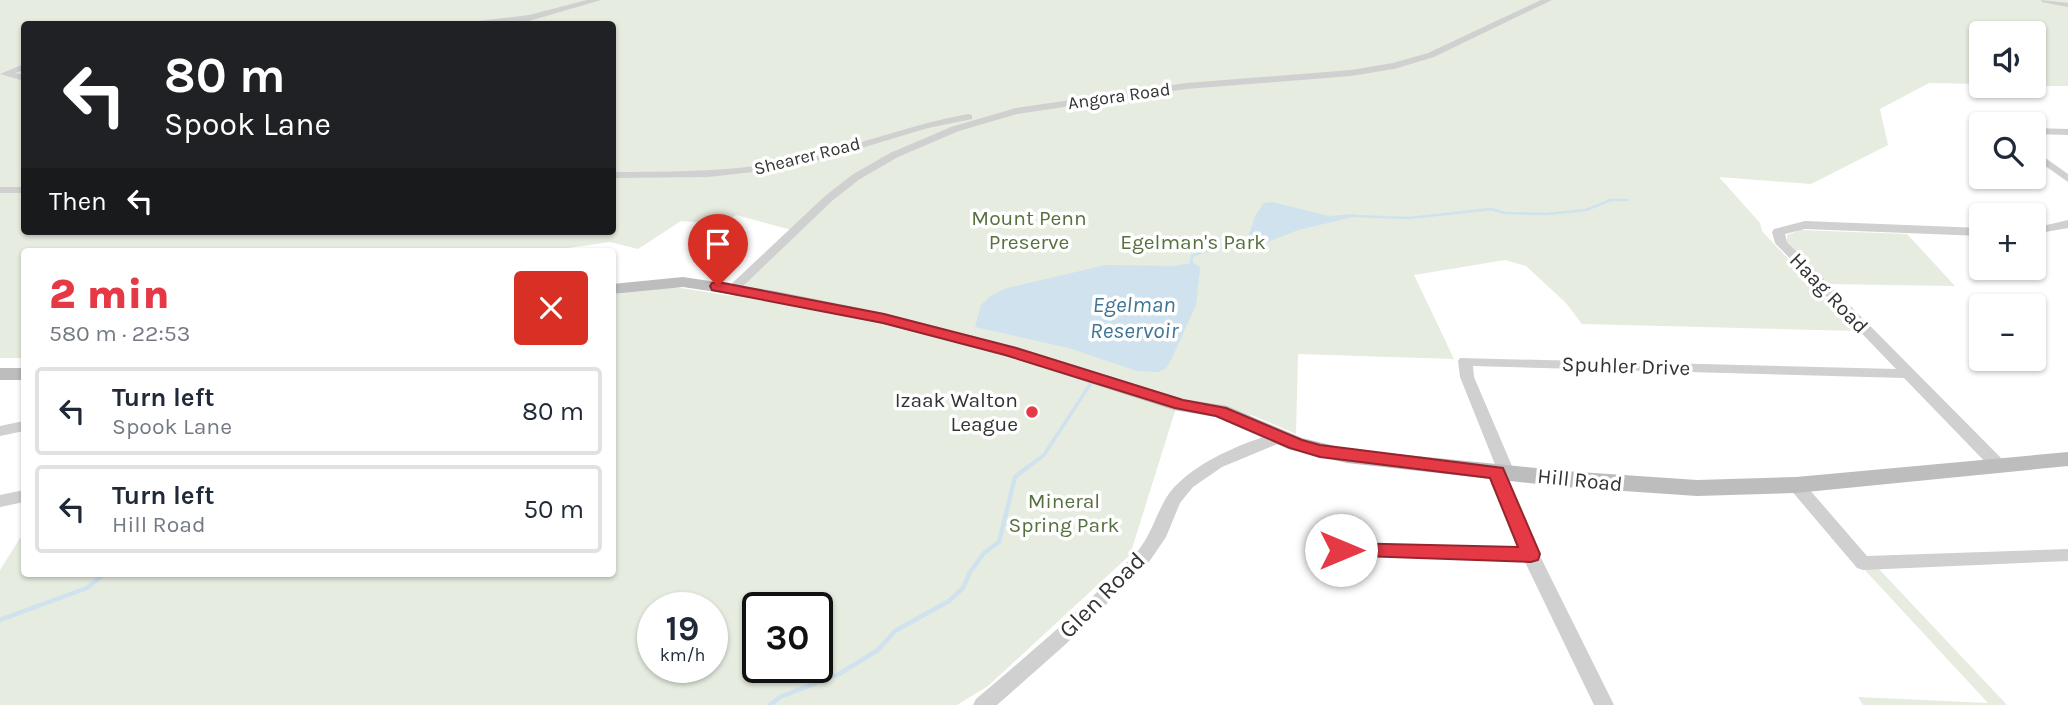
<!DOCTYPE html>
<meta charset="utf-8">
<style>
body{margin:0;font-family:Karla,sans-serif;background:#f6f6f7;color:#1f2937;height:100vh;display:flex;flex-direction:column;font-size:26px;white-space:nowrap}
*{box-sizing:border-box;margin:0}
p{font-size:23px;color:#747a83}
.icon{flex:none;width:38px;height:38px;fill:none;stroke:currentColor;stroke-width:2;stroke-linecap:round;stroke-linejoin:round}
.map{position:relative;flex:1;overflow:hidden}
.panel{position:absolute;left:21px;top:248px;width:595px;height:329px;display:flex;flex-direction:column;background:#fff;border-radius:7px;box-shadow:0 2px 5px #0004}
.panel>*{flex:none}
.hud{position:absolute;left:21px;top:21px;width:595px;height:214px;border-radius:7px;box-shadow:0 2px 5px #0004;background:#202124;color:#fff;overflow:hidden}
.controls{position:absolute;left:1969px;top:21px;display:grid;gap:14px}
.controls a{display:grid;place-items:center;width:77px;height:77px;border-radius:7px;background:#fff;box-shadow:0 2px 5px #0004;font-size:35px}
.speed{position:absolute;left:637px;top:592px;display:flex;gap:14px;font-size:35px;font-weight:700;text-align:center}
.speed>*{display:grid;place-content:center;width:91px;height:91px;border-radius:50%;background:#fff;box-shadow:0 2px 5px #0004;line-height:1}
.speed small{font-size:18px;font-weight:400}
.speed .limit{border:4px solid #111;border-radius:10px;background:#fff;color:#111}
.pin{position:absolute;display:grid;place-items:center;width:60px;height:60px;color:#fff;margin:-72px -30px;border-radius:50% 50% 50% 0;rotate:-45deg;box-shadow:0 0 7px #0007}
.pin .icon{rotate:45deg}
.me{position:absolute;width:77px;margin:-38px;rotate:90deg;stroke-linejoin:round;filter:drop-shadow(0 0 5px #0008)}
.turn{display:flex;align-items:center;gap:24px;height:147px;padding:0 28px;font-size:32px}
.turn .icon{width:91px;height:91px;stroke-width:2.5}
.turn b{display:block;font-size:49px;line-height:60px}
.then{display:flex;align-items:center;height:66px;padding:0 28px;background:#0003;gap:14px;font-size:26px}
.round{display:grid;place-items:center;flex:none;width:74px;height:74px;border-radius:7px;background:#f6f6f7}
.head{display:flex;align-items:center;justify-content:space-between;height:119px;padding:0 28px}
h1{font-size:42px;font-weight:800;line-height:52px;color:#e63946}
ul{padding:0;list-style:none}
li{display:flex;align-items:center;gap:21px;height:88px;margin:0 14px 10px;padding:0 14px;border:4px solid #e0e1e3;border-radius:7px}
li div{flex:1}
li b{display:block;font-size:26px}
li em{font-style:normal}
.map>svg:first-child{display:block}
.green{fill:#e6ecdf;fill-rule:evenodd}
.water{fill:#cfe2ee}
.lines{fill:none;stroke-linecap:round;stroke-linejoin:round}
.stream-far2{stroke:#cfe2ee;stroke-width:2.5}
.stream-far1{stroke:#cfe2ee;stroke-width:3.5}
.stream{stroke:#cfe2ee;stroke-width:4.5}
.street{fill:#d0d0d0;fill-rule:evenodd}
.secondary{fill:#bdbdbd;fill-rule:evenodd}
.route{fill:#e63946;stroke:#96252e;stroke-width:2}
.poi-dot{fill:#e63946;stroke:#fff;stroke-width:2.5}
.labels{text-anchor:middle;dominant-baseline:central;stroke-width:7;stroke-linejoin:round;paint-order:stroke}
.far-street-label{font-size:18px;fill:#333;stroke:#fff}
.park-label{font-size:21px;fill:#56703f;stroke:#fff}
.street-label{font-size:21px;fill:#333;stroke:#fff}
.poi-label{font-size:21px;fill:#333;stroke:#fff;text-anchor:end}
.water-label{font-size:23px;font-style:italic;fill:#3f7597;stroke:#fff}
.near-street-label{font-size:24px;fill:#333;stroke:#fff}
</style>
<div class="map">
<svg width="2068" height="705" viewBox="0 0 2068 705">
<rect width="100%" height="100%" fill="#fff"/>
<g class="green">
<path d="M0,0H2068V86H2034V33H1981V84L1929,83L1880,109L1888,145L1811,184L1719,177L1760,223L1762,231L1856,331L1582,324L1566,303L1526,266L1505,260L1414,275L1454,359L1298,354L1296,434L1254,416L1184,399L1176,408L1130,555L988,686L957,705H0V570L20,538H24V574H612L613,294L674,287L732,296L799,232L736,215L722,224L681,221L638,249L610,242L540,252H24V358H0ZM24,24H612V231H24ZM653,607H712V667H653ZM758,607H817V667H758Z"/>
<polygon points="1800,230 1907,234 1955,286 1827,284 1787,242 1787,235"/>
<polygon points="1863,568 1878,568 2007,705 1863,705 1858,697 1988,703"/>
</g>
<g class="water">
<polygon points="1272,202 1329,216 1353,214 1358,216 1298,230 1261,245 1251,242 1248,238 1255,216 1264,203"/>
<polygon points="1193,263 1200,267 1200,270 1196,305 1171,360 1166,368 1158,372 1137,371 1069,348 975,327 981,305 990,296 1007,288 1106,265 1172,266"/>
</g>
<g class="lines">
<g class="stream-far2">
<polyline points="1355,216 1409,218 1491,209 1505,213 1547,214 1586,210 1611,200 1628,200"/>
<path d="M1191,265L1192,256C1211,247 1233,247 1253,238"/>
</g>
<polyline class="stream-far1" points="1027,468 1044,455 1091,383"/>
<g class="stream">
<polyline points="0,620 87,588 104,574"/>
<polyline points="770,705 780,697 839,674 878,650 895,631 949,601 963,588 970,572 984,553 999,542 1015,477 1029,466"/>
</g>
<g class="street">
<polygon points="587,0 601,0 529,21 496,24 474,24 478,21 529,15"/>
<polygon points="1541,0 1552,0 1434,57 1394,69 1351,76 1186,89 1017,114 959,131 898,157 860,179 833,200 737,292 727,292 726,289 825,196 852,175 890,153 951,127 1016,108 1186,83 1351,70 1393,63 1428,53"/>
<polygon points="2041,0 2068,3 2068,7 2042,2"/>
<polygon points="24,64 24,70 15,73 24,75 24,81 0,74"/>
<path d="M968,114L972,115V119L928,128L828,158L779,169L708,177L612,178V172C676,172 741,172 803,158C859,145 912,124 968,114Z"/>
<polygon points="2034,128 2068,129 2068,135 2034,134"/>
<polygon points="2034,150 2068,174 2068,182 2034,158"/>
<rect x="0" y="187" width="24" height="6"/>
<polygon points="2068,220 2068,228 2034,234 2034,228"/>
<polygon points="1805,221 1981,228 1981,236 1805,229 1785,234 1787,242 2005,462 2007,466 2005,470 1993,470 1904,378 1473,366 1474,377 1515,473 1513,477 1508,478 1539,554 1614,705 1594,705 1524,560 1342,556 1319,564 1313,563 1310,558 1313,553 1341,544 1519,547 1489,472 1491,468 1496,467 1460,377 1458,361 1460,358 1896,369 1775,243 1772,232 1774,229"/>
<polygon points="24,421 24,431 0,436 0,426"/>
<path d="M1280,432L1285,433L1288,437L1285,441L1222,467L1193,487L1180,503L1166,537L1149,562L1066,644L997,705H973L976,699C1030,653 1086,606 1135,554C1150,538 1155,517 1166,498C1187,465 1243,442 1280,432Z"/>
<polygon points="1796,479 1802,481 1867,556 2068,549 2068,561 1863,570 1857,568 1790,489 1788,485 1790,481"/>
<polygon points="24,490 24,502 0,507 0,495"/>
</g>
<g class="secondary">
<polygon points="683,277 775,291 884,313 1017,347 1183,399 1227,406 1302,438 1347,449 1565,471 1697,480 1796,477 2068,452 2068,466 1796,493 1697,496 1565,487 1347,463 1288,449 1216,417 1174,410 1003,355 883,324 775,301 683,287 612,294 612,284"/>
<rect x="0" y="368" width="24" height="12"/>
</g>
</g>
<polygon class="route" points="718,282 884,314 1016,348 1183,400 1226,408 1302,440 1320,445 1503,468 1540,554 1538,560 1531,562 1334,555 1331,550 1334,545 1341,543 1518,547 1490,478 1320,457 1290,448 1216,416 1175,408 1005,355 883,323 712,290 710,286 712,283"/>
<circle class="poi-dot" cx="1032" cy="412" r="7"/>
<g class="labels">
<g class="far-street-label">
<text transform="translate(1119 96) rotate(-8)">Angora Road</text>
<text transform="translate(807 156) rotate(-14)">Shearer Road</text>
</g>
<g class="park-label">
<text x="1029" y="218">Mount Penn<tspan x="1029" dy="24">Preserve</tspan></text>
<text x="1193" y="242">Egelman's Park</text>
<text x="1064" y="501">Mineral<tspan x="1064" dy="24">Spring Park</tspan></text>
</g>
<g class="street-label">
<text transform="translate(1829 293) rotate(46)">Haag Road</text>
<text transform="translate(1626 366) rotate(2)">Spuhler Drive</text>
<text transform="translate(1580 480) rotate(6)">Hill Road</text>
</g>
<g class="poi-label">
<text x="1018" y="400">Izaak Walton<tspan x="1018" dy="24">League</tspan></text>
</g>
<g class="water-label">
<text x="1134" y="304">Egelman<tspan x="1134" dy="26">Reservoir</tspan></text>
</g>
<g class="near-street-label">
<text transform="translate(1102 595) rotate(-45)">Glen Road</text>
</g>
</g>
</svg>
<div class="controls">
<a><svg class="icon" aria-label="sound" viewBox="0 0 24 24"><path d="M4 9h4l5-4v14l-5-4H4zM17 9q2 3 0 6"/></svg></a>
<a><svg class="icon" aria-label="search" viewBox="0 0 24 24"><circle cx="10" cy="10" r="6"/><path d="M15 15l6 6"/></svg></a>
<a>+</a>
<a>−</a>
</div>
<div class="speed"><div>19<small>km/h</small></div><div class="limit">30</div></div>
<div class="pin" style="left:718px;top:286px;background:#d93025"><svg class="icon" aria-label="arrive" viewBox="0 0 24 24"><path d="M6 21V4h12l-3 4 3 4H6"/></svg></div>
<svg class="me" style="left:1341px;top:550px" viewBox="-20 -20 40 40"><circle r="19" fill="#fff"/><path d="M0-13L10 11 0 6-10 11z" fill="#e63946"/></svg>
<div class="hud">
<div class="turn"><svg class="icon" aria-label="left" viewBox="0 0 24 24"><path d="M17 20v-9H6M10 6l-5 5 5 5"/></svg><div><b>80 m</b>Spook Lane</div></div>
<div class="then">Then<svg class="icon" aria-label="left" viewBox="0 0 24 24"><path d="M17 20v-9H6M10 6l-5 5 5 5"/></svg></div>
</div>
<section class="panel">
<div class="head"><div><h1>2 min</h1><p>580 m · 22:53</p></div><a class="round" style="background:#d93025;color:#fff"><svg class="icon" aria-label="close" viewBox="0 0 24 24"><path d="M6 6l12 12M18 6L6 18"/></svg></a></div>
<ul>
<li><svg class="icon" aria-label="left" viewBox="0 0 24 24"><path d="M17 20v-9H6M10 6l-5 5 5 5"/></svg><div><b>Turn left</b><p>Spook Lane</p></div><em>80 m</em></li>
<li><svg class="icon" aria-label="left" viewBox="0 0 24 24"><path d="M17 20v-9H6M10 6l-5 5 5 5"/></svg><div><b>Turn left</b><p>Hill Road</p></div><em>50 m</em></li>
</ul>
</section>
</div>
